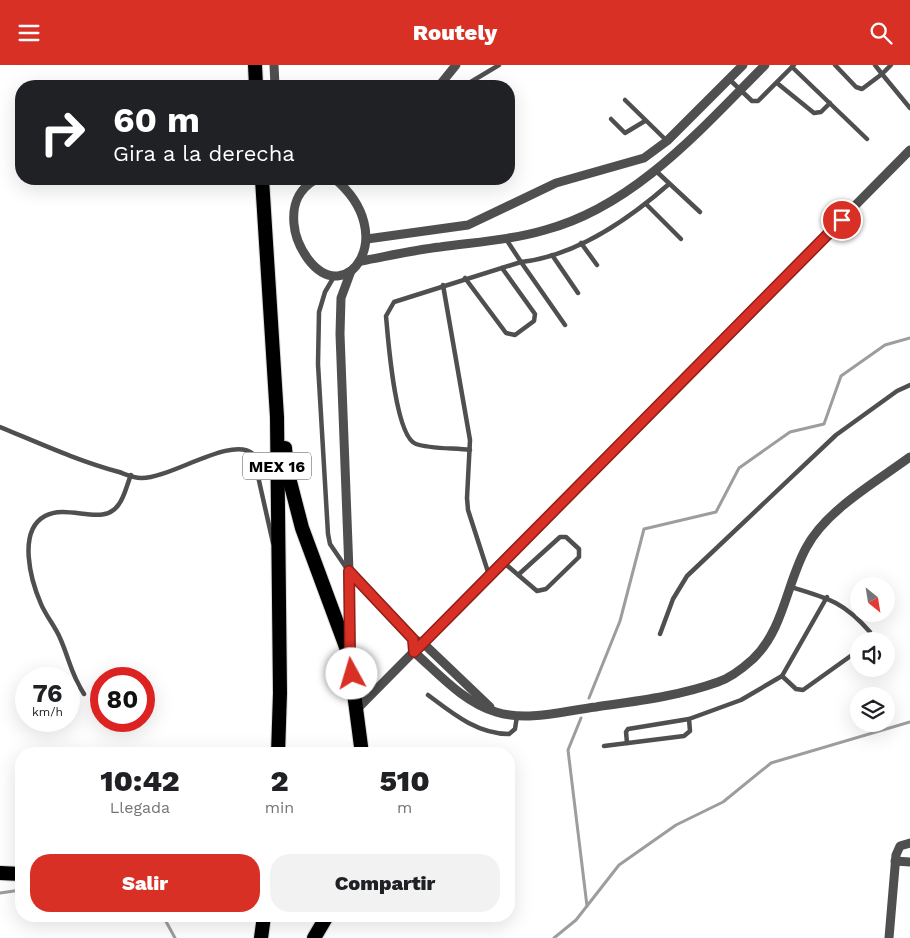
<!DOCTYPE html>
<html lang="es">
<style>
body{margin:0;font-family:"Work Sans",sans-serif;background:#f2f2f2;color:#202124;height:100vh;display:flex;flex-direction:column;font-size:19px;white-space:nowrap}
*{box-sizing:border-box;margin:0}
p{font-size:16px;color:#757577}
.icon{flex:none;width:28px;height:28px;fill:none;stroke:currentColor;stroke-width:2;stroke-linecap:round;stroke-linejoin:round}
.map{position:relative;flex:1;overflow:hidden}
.drawer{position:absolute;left:15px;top:682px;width:500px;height:175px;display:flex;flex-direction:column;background:#fff;border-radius:20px;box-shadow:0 5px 20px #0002}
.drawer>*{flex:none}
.top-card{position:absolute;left:15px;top:15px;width:500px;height:105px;border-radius:20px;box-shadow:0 5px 20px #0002;background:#202124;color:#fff;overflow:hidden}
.needle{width:32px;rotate:150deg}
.fabs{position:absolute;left:850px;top:512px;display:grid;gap:10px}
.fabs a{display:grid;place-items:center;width:45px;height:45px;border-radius:50%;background:#fff;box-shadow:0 5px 20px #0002;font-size:25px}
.speed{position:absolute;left:15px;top:602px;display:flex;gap:10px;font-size:25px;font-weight:700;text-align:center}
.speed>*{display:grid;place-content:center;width:65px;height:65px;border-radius:50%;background:#fff;box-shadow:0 5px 20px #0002;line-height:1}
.speed small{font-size:12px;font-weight:400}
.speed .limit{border:8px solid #d22;background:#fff;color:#111}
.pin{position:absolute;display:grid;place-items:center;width:42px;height:42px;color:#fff;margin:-21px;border:2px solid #fff;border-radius:50%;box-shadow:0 1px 5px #0007}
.me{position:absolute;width:55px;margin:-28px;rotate:354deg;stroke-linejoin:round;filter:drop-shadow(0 0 4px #0008)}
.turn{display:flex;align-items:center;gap:18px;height:105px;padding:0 15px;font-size:22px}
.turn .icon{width:65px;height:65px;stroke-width:2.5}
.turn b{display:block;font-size:35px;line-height:42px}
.eta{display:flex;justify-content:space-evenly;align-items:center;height:85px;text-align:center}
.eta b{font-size:30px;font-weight:800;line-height:35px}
.button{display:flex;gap:10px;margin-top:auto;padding:10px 15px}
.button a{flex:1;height:58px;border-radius:20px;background:#d93025;color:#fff;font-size:20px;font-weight:800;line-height:58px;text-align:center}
.button a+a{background:#f2f2f2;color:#202124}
header{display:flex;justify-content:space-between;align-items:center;height:65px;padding:0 15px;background:#d93025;color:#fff;font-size:22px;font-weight:800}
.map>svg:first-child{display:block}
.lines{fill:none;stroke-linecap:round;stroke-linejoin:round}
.stream{stroke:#9d9d9d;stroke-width:3}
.trunk-casing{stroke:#dbdbdb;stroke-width:16}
.service{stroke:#4f4f4f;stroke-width:4.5}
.minor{stroke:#4f4f4f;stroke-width:9}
.trunk{stroke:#000;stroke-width:14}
.route-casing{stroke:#8d1f18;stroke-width:12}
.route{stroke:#d93025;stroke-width:9}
.labels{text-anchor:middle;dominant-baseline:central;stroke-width:4;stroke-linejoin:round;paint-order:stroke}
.shield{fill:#fff;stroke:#4c4c4c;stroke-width:1}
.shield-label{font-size:16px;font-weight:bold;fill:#000}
</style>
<header><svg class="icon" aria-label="menu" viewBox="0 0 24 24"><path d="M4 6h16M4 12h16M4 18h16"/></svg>Routely<svg class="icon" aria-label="search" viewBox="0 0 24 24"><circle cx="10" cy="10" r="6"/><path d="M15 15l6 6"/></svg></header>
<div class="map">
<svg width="910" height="873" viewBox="0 0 910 873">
<rect width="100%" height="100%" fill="#fff"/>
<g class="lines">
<g class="stream">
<polyline points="589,633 620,556 644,464 716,447 739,403 790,367 824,359 841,311 885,280 910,273"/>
<polyline points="581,653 568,685 587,841"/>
<polyline points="0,828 21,825"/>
<polyline points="163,851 175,873"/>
<polyline points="554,873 576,855 619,800 676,760 723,737 771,698 910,657"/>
</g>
<g class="trunk-casing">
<g id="trunk">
<polyline points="255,0 256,21"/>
<polyline points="262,114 277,352 280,628 278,689"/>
<polyline points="285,383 287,405 302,463 349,590 362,689"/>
<polyline points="0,808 21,809"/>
<polyline points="261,873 264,851"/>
<polyline points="314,873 327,851"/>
</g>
</g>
<g class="service">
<polyline points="835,0 856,22 862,24 882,9 875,0"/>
<polyline points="891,0 882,9 910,43"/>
<polyline points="792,2 867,74"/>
<polyline points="729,14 752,36 758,36 794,0"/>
<polyline points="777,18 814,48 821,47 830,38"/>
<polyline points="464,21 499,0"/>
<polyline points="625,35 667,76"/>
<polyline points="611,54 625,68 645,56"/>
<polyline points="656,106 700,147"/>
<polyline points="646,139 681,174"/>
<path d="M506,174L521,197C576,191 628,155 669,119"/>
<polyline points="581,178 597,200"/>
<polyline points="552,190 578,228"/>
<polyline points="335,210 325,227 319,247 318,299 328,469 330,479 347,504"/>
<polyline points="465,213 506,268 515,270 534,256 535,249 502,203"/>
<polyline points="443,220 470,375 467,433 468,445 489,510"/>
<path d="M0,362C39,378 78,396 119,407C125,409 134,413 141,413C170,414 232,370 253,389L273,478"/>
<path d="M470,385C455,383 430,384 416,379C395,372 388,273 386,251L394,237L521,197L565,260"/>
<polyline points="503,497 537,526 546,524 579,492 579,484 566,472 560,472 518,510"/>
<path d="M791,522C828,533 844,537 870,567V576"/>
<polyline points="660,569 673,534 687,511 836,370 897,326 910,320"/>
<polyline points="782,611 827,532"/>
<path d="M84,629C71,609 69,593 60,573C55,561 46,551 41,539C31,516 17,466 45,451C69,438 104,463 119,439C125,431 127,419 131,410"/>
<path d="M428,630C452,648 477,669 509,669L515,664L517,651"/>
<polyline points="627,678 626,667 628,664 689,654"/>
<polyline points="604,681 684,671 690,666 689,654 741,635 782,611 796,624 803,625 859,585"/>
</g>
<g class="minor">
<polyline points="274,0 275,21"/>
<polyline points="439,21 456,0"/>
<path d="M316,114C299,124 292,138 294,159C295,172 300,183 308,194C346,245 401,170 335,114"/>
<polyline points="367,174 468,160 556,118 644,93 667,76 743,0"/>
<path d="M361,196C388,191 414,185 440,182C476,177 511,175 545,165C635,141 702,63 765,0"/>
<polyline points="349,506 413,574 423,578 490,642"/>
<path d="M413,574L414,587C439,609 463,637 496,647C528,657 563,646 596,642C637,636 679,631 718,617C730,613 743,603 753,594C784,564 786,520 806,483C826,445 876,417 910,392"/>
<polyline points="349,583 349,506 340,269 341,233 351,206"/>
<polyline points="358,643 910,85"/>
<polyline points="895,796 910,797"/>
<polyline points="889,873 896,790 900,781 910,778"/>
</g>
<use href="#trunk" class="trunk"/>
</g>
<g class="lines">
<g class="route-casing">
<polyline id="route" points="352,609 350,590 349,506 413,574 414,587 842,155"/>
</g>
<use href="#route" class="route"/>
</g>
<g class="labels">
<rect class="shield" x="243" y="387.5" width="68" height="27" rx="4"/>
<g class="shield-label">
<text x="277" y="401">MEX 16</text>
</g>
</g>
</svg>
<div class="fabs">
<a><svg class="needle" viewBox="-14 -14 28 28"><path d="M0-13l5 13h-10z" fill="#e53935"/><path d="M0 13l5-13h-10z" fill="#757577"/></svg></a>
<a><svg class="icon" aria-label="sound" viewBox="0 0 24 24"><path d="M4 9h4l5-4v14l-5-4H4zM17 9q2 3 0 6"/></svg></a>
<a><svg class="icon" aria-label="layers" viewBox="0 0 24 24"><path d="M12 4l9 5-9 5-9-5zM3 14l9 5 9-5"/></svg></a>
</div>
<div class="speed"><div>76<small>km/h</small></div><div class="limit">80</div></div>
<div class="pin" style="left:842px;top:155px;background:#d93025"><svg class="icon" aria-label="arrive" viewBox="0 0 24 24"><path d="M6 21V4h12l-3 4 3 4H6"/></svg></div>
<svg class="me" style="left:352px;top:609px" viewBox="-20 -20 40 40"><circle r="19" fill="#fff"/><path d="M0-13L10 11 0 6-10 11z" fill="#d93025"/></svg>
<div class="top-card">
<div class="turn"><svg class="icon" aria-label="right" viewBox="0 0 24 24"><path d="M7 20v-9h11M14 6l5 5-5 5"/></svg><div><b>60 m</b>Gira a la derecha</div></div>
</div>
<section class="drawer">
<div class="eta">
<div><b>10:42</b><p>Llegada</p></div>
<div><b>2</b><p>min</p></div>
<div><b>510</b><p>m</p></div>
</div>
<div class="button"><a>Salir</a><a>Compartir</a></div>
</section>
</div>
